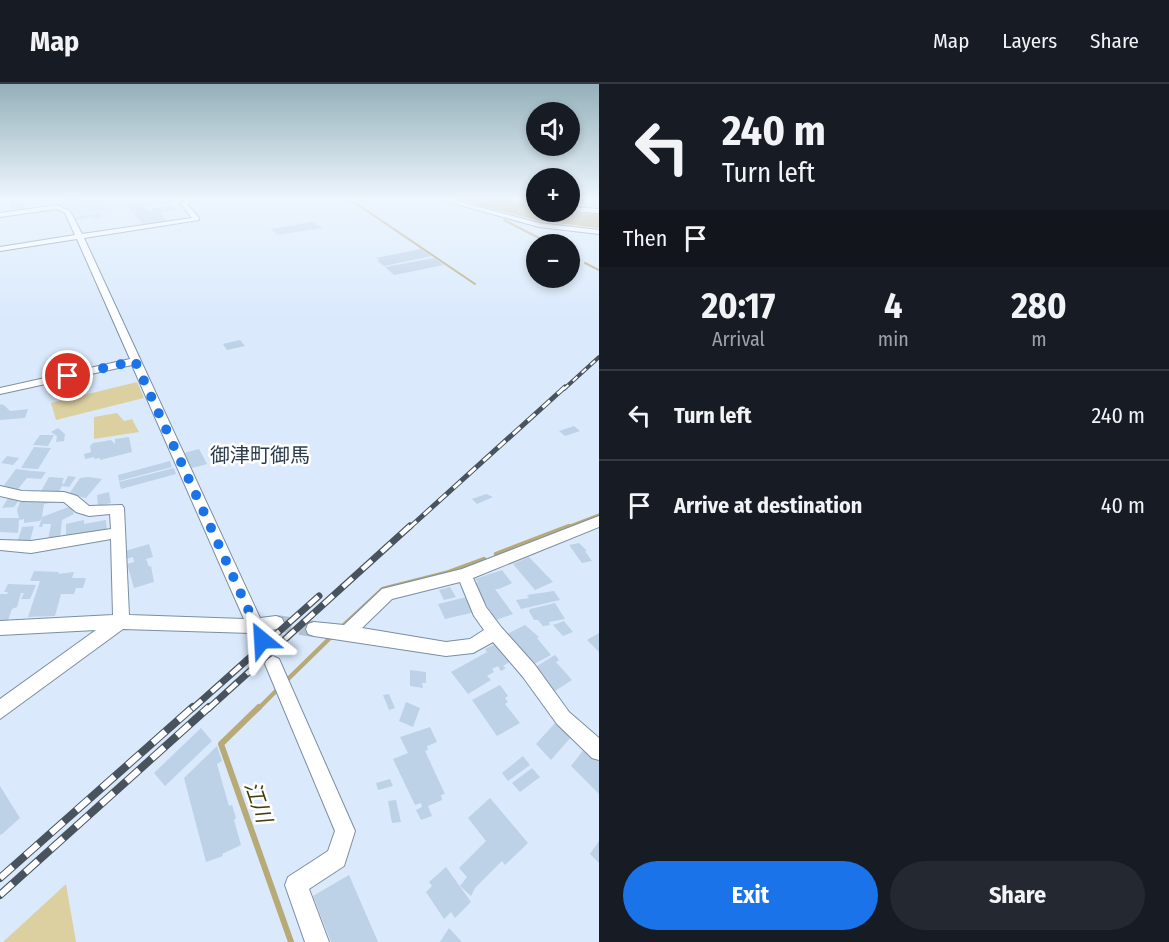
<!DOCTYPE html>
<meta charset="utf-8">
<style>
body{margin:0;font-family:"Fira Sans Condensed","Noto Sans JP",sans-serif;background:#242831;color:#f1f3f6;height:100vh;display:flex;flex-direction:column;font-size:22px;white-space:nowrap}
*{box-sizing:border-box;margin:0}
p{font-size:20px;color:#9ea1a6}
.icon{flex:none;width:33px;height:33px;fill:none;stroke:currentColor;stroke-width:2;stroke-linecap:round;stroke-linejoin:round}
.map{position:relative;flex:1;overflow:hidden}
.side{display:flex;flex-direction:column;background:#171b24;width:570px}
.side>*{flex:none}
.top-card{background:#171b24;color:#f1f3f6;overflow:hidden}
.controls{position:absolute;left:526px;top:18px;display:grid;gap:12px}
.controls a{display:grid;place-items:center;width:54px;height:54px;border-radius:50%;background:#171b24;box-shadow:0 3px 9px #0003;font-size:30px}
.pin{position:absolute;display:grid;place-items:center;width:51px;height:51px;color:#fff;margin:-26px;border:3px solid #fff;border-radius:50%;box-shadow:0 2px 6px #0007}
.me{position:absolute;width:66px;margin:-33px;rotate:333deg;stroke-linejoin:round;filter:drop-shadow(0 0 4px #0008)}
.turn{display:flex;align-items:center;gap:21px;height:126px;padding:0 24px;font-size:27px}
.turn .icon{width:78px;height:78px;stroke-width:2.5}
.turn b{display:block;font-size:42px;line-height:51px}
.then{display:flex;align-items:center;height:57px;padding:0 24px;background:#0003;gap:12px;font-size:22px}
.eta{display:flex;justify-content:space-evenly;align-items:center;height:102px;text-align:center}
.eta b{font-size:36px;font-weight:700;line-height:42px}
.action{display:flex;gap:12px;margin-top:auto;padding:12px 24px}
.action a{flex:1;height:69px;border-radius:36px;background:#1a73e8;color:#fff;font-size:24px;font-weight:700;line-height:69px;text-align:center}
.action a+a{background:#242831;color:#f1f3f6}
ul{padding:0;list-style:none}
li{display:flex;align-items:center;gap:18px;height:90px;padding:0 24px;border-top:2px solid #363941}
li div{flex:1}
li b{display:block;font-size:22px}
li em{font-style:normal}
header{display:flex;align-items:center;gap:36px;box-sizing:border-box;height:84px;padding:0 30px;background:#171b24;border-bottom:2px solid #363941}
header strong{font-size:28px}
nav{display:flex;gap:33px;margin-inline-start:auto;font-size:21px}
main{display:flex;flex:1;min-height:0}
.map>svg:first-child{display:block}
.built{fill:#c9e2fe}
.green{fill:#dcd0a1}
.water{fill:#b7aa76}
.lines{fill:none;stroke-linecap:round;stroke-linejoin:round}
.stream-far3{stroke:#b7aa76;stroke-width:2}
.stream-far2{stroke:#b7aa76;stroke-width:3}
.stream-far1{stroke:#b7aa76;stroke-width:4.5}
.stream{stroke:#b7aa76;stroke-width:6}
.building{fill:#bdd1e7}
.minor-tunnel{stroke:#b3c2d1;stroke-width:16;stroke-dasharray:16 8;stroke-linecap:butt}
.minor-casing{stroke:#7b8ea2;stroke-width:2}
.minor{fill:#fff;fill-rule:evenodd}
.rail-far3-casing{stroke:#49535d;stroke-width:4}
.rail-far2-casing{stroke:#49535d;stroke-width:5}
.rail-far1-casing{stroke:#49535d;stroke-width:7}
.rail-casing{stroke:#49535d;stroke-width:8}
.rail-far3{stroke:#fff;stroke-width:2;stroke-dasharray:6;stroke-linecap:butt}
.rail-far2{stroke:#fff;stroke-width:3;stroke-dasharray:10;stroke-linecap:butt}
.rail-far1{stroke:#fff;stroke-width:4.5;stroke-dasharray:13;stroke-linecap:butt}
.rail{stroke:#fff;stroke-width:6;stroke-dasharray:17;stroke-linecap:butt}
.route{stroke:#1a73e8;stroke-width:10;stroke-dasharray:0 18}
.labels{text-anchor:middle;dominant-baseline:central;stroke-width:5;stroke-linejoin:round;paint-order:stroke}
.quarter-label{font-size:20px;fill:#2b3b4d;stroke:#fff}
.near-water-label{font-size:21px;font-style:italic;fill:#43380e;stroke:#fff}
</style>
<header>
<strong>Map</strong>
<nav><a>Map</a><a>Layers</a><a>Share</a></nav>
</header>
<main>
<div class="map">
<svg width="599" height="858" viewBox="0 0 599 858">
<rect width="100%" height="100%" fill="#daeafc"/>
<polygon class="built" points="123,115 128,125 74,132 72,127 59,124 61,117"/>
<g class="green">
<polygon points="137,298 144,314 56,336 51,319"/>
<polygon points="117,329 124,337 132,335 139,348 94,355 94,333"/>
<polygon points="66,800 76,858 3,858"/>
</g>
<polygon class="water" points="452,114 503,114 537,123 537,128 599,130 599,144 540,137"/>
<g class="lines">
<g class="stream-far3">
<polyline points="348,114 475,200"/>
<polyline points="504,136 551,160"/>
<polyline points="570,171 580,176"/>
<polyline points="585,179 599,186"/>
</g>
<polyline class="stream-far2" points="565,444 599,431"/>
<g class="stream-far1">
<polyline points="496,470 569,442"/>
<polyline points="343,542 383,505 446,489 484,475"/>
<polyline points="287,596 331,553"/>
<polyline points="258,625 276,607"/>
</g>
<polyline class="stream" points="259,623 221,660 291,858"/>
</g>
<g class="building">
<polygon points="175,114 166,117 168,119 144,122 149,126 171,121 177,126 161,128 166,136 163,138 143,141 134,129 142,127 132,127 125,116"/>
<polygon points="23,116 26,124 11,125 9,118"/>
<polygon points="121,116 119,120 100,121 99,123 90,124 91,121 73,122 75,117"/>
<polygon points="101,129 102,134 93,135 92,133 76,136 75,133"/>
<polygon points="312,138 323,144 277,151 271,145"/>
<polygon points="421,165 432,172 384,182 377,177 380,176 376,174"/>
<polygon points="434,174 444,181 394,191 385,183"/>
<polygon points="240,256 245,262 227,266 223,260"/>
<polygon points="0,320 4,321 10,327 28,325 25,334 0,336"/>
<polygon points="574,342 580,347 565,352 559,347"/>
<polygon points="58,344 65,350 64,357 56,358 57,352 51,348"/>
<polygon points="40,351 54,351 48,362 33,361"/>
<polygon points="129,353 132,368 100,376 100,374 94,375 94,373 85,375 84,370 91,368 90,362 93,359 111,356 115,360 115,355"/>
<polygon points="34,363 51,364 38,385 21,384"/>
<polygon points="199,365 207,380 192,384 184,369"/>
<polygon points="7,372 19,374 13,381 1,379"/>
<polygon points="170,377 172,383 119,397 118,391"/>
<polygon points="174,384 176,390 121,405 119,398"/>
<polygon points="16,385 32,387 46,388 41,395 27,394 18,405 2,404"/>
<polygon points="68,392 76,393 69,403 62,402 58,410 40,409 49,393 64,394 62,399 64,400"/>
<polygon points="88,393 102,395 86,414 69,410 80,394"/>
<polygon points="109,408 111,419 98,422 97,411"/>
<polygon points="486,410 493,413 477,420 472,415"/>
<polygon points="8,414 20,415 14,423 2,424"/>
<polygon points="21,415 56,416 56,418 44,420 42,433 71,422 74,430 62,436 60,456 48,456 51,440 43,440 42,443 39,443 42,433 40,437 24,439 24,435 19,436 18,449 0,448 0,434 19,434 17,426"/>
<polygon points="84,436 84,440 106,436 107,447 66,456 66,440"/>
<polygon points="34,442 30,457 17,459 22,443"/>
<polygon points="579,459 587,467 585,467 592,477 582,479 569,461"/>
<polygon points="149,460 153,473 146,475 149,483 151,482 154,498 134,504 127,480 134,478 133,473 126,475 125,467"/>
<polygon points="529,473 553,498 535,506 513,480"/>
<polygon points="502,486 512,499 499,505 495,505 513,530 496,536 473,500 478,498 475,495"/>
<polygon points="34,487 59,488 58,490 74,488 72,494 86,494 83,504 76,504 74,510 61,510 55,532 28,533 40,497 30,497"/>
<polygon points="8,500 36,501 30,515 21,515 24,509 21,509 17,523 12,525 8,536 0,536 0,510 7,510 8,508 4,508"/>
<polygon points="450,503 456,513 444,516 439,506"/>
<polygon points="554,507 560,516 521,525 516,516 529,514 527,511"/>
<polygon points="467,513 475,528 445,535 438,520"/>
<polygon points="555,519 565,535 549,538 550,541 543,542 538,536 534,536 529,527 530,525"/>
<polygon points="564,537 573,548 563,552 553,541"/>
<polygon points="525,541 539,553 537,554 551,571 532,581 523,570 525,569 507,550"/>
<polygon points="599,549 599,568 587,556"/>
<polygon points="497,559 511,577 503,582 506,584 501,587 498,582 492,585 494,588 487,592 491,596 468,610 451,588 487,568 485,565"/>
<polygon points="555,571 559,576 556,578 572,596 555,607 534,584"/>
<polygon points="410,586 426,588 426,599 422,599 423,604 410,602"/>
<polygon points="500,601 508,612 505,614 508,618 505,620 520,639 497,652 472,616"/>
<polygon points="389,610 395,624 389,626 383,611"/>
<polygon points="406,618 420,624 413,643 399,637"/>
<polygon points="555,639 571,653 551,676 536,660"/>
<polygon points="430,643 437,658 427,662 428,666 425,667 445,710 441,711 442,716 428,722 432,732 421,736 416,726 422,723 421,719 415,721 393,675 408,669 400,653"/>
<polygon points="201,644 212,657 165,702 154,689"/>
<polygon points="217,662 222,677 217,680 229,722 232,721 236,734 234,736 241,761 222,770 223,772 206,778 184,694"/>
<polygon points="585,664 599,677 599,710 571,682"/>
<polygon points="523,672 530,681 508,697 502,689"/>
<polygon points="532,684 540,693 520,708 512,699"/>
<polygon points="390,695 393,702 378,706 376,699"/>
<polygon points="0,702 20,734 1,751 0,750"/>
<polygon points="490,714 528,759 505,781 502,777 475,804 471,812 460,802 467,793 459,784 486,757 468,734"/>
<polygon points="396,716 401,738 392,739 388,717"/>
<polygon points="599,757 599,779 590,770"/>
<polygon points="446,783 471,818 455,834 451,828 444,835 426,808 432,802 429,798"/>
<polygon points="349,791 378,858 331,858 313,812"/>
<polygon points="449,844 462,858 440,858"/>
</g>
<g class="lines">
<g class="minor-tunnel">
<polyline points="276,539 314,545"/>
<polyline points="262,556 273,580"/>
</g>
<g class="minor-casing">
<g id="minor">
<polygon points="49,114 99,114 96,116"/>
<polygon points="193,114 203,114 187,120 199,134 199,136 84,154 260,534 276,532 282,534 284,539 282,544 266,547 270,556 268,561 262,563 256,561 251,549 123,545 0,635 0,615 96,546 0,551 0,537 113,531 111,455 31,469 0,466 0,456 31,457 111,445 110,430 89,432 76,428 64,418 22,417 0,412 0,402 22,407 64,408 77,412 89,422 122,421 124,424 129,531 244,535 132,281 0,310 0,304 130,275 77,155 0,167 0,163 75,151 65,129 56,125 0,133 0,129 57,121 70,127 82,150 192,134 180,119"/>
<polygon points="435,114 446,114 539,139 599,146 599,150 539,143"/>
<polygon points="513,114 537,117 537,121 514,115"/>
<polygon points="570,123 599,125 599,129 570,127"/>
<path d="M599,432V443L473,494L486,523L501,543L535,581L569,628L599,654V676L592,674L557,640L523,593L493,558L473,569L446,572L314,552L308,550L306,545L308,540L314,538L344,541L382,505L462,485ZM460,498L474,532L484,546L470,555L446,558L362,544L392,515Z"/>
<polygon points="273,572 279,575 355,747 344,782 309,805 329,858 305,858 285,801 288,793 328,767 335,747 265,580 267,575"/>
</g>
</g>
<use href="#minor" class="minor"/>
<g class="rail-far3-casing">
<polyline id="rail-far3" points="564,305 599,273"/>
</g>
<g class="rail-far2-casing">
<polyline id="rail-far2" points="409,444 565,303"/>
</g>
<g class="rail-far1-casing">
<g id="rail-far1">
<polyline points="192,625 319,512"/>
<polyline points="208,625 410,442"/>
</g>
</g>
<g class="rail-casing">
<g id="rail">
<polyline points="0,794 193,623"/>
<polyline points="0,811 209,623"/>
</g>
</g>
<use href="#rail-far3" class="rail-far3"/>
<use href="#rail-far2" class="rail-far2"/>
<use href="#rail-far1" class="rail-far1"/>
<use href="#rail" class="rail"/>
</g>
<linearGradient id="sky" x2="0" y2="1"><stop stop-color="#94b0ba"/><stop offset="0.49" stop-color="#eef6fe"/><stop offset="1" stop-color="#eef6fe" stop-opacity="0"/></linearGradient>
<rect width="599" height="234" fill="url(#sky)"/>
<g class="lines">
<polyline class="route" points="68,292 135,277 262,556"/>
</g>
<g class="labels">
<g class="quarter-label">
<text x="260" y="371">御津町御馬</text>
</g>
<g class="near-water-label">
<text transform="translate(258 718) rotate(71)">江川</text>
</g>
</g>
</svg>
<div class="controls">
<a><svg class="icon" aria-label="sound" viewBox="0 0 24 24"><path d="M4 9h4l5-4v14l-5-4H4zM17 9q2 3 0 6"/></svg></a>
<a>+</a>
<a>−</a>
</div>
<div class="pin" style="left:68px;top:292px;background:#d93025"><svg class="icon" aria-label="arrive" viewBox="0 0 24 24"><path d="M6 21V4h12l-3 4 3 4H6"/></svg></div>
<svg class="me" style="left:262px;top:556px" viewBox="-20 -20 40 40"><path d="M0-17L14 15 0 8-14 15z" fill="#1a73e8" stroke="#fff" stroke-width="4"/></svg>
</div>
<section class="side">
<div class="top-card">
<div class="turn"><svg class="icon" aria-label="left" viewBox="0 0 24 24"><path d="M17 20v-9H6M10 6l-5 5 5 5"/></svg><div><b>240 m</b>Turn left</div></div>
<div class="then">Then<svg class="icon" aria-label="arrive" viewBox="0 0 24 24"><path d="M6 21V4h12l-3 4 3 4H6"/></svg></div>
</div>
<div class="eta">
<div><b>20:17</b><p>Arrival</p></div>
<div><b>4</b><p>min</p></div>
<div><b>280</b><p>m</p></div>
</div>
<ul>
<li><svg class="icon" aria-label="left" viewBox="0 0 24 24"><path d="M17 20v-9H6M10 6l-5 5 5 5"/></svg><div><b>Turn left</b></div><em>240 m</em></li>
<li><svg class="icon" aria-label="arrive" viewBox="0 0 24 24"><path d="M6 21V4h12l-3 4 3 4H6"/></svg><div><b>Arrive at destination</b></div><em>40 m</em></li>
</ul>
<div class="action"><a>Exit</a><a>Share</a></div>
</section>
</main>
